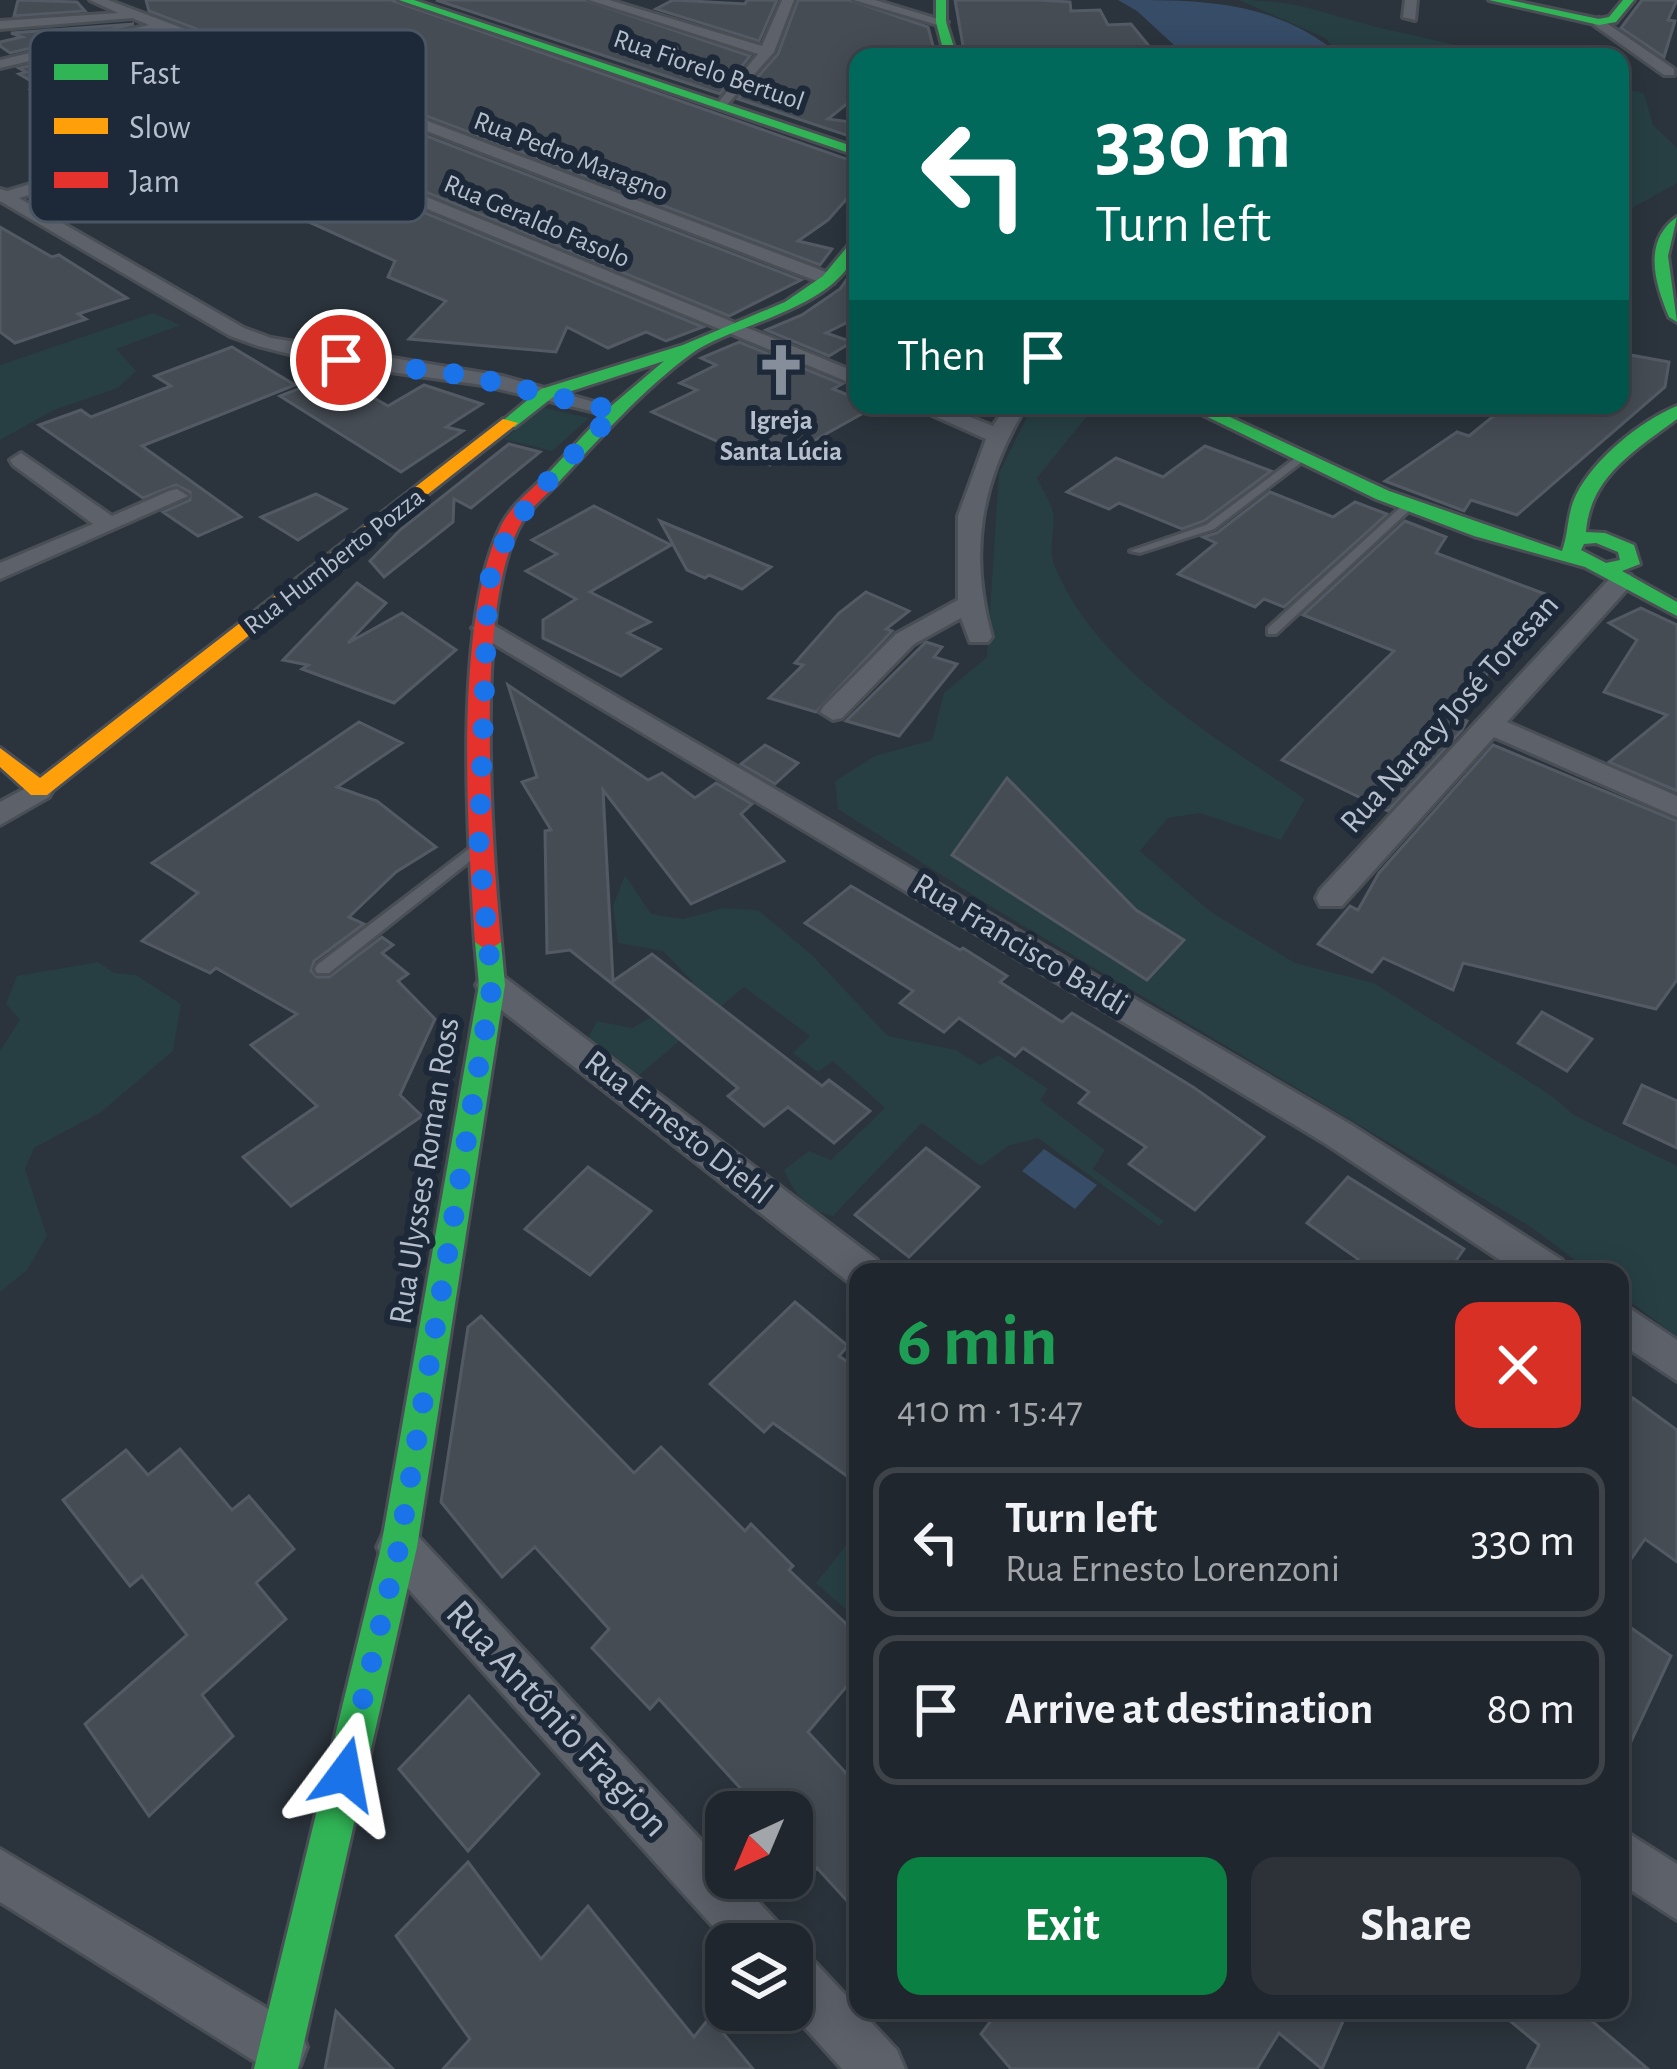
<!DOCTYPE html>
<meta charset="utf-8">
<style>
body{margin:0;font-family:"Alegreya Sans",sans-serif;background:#2d3239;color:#f1f3f6;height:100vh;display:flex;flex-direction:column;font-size:45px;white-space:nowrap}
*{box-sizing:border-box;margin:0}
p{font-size:39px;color:#a2a5aa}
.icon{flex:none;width:66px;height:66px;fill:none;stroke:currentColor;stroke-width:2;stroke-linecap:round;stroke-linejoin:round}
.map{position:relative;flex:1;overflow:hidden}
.sheet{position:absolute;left:849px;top:1263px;width:780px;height:756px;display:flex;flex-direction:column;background:#20262d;border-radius:24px;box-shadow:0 6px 30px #0003,0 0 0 3px #3d4349}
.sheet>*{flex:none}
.hud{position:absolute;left:849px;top:48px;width:780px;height:366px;border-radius:24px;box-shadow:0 6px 30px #0003,0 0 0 3px #3d4349;background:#00695c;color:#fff;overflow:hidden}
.needle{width:78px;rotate:224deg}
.fabs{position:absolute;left:705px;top:1791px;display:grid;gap:24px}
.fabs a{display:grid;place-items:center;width:108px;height:108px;border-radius:24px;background:#20262d;box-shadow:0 6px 30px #0003,0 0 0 3px #3d4349;font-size:60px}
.pin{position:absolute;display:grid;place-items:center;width:102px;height:102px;color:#fff;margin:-51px;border:6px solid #fff;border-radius:50%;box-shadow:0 3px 12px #0007}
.me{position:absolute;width:132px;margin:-66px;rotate:13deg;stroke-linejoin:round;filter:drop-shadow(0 0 9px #0008)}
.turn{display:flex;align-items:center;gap:42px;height:252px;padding:0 48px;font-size:54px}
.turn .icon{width:156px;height:156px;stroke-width:2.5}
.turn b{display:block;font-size:84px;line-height:102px}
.then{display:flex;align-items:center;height:114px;padding:0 48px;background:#0003;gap:24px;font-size:45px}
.round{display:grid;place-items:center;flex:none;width:126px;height:126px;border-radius:24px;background:#2d3239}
.head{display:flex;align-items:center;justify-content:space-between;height:204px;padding:0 48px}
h1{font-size:72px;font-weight:600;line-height:90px;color:#1e9e55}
.action{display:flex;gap:24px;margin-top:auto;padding:24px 48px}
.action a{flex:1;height:138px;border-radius:24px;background:#0b8043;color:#fff;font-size:48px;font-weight:600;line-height:138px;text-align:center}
.action a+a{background:#2d3239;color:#f1f3f6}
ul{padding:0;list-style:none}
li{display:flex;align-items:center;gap:36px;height:150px;margin:0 24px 18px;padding:0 24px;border:6px solid #3d4349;border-radius:24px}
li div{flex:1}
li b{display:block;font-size:45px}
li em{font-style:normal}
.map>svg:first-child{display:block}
.green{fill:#273f43}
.water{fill:#364c67}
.building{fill:#464c54;stroke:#535a63;stroke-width:3}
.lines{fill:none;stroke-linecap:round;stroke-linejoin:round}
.lane-casing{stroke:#4a4f56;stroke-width:6}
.street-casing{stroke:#4a4f56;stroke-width:6}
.fast-casing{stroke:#4a4f56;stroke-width:6}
.slow-casing{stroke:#4a4f56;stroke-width:6}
.jam-casing{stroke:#4a4f56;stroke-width:6}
.lane{fill:#5c616a;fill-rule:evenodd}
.street{fill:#5c616a;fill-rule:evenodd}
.fast{fill:#30b455;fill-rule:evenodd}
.slow{fill:#ff9f0a;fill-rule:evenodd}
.jam{fill:#e5322d;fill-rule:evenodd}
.route{stroke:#1a73e8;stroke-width:21;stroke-dasharray:0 37.8}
.labels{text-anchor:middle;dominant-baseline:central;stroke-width:12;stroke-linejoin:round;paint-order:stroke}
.far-street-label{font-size:27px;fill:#b6bfcd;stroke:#1d2938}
.far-poi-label{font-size:27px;font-weight:bold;fill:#b6bfcd;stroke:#1d2938}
.street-label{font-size:33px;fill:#b6bfcd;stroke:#1d2938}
.near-street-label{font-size:39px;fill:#b6bfcd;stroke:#1d2938}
.key{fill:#1d2938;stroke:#4b5665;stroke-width:3}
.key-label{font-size:33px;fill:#b6bfcd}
</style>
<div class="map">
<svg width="1677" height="2069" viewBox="0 0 1677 2069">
<rect width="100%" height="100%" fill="#2b333c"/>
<g class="green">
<path d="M1239,0C1295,0 1316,11 1369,25C1410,36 1449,40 1489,57H1343L1325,38Z"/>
<polygon points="1620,88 1644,93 1653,125 1677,148 1677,183 1620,215"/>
<polygon points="153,313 180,325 116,349 136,371 118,388 54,410 0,440 0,365"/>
<path d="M1033,405H1096L1037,478C1042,488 1050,501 1053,512C1056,530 1047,550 1055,567C1099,671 1216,737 1305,799L1281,840L1200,813L1168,818L1140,851L1211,912L1295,963L1374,983L1552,1096L1574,1115L1677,1166V1337L1620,1294V1272H1591L1531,1227L990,906L838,809L835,781L875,756L932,740L944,693L987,657L999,473Z"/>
<polygon points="544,408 589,418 552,451 504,439"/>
<path d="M625,875L651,914L683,919L723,908L758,910L812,955L888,1036L956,1050L980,1065L998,1055L1048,1089L1040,1100L1105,1150L1093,1169L1164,1221L1159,1226L1038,1138L1008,1146L981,1166L922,1123L833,1216C807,1210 795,1195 784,1170L809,1151L831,1160L885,1108L833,1061L818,1072L793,1053L810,1036L744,987L632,1081L584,1045L597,1021L632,1028L680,1001L692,981L663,951L618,943L613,906Z"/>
<polygon points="98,962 114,973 136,975 181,1004 173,1051 101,1112 34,1148 25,1169 47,1236 27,1270 0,1292 0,1051 20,1020 6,1004 17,976"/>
<polygon points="858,1531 858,1620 816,1583"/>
</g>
<g class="water">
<path d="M1118,0C1206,0 1274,0 1343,57H1187L1137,11Z"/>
<polygon points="1044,1149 1097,1185 1075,1209 1022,1171"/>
</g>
<g class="building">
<polygon points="18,0 77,2 85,11 14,16"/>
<polygon points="146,0 391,0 858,163 858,186 828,220 798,241 832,249 820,265 149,11"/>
<polygon points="436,0 585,0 750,56 720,94"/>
<polygon points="673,0 745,4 747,0 777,0 759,41 656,9"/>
<polygon points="798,0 850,0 928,27 936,57 858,57 858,95 828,119 858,123 858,139 738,99 778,54"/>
<polygon points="955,0 1040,0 1070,2 1071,11 1100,10 1108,25 1131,24 1158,57 965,57"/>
<polygon points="1642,0 1677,0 1668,20 1675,21 1664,57 1621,28"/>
<polygon points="134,24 10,53 0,46 0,42 22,37 11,33"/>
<polygon points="55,60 213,125 115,151 31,90 43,88 19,74 26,72 19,68"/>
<polygon points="346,105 801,280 729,316 269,128"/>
<polygon points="240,137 703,327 666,341 646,332 608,348 567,327 556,352 409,339 446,301 388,277 395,261 168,158"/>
<polygon points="0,227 52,257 59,255 127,298 78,314 86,319 15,343 0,332"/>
<polygon points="858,264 858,317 826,333 852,342 829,356 766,330 802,315 840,289"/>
<polygon points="739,342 842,384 833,389 858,399 858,405 876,406 770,465 652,412 697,390 680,383 716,365 701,358"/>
<polygon points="232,347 295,385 142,446 241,517 198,536 163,512 190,500 190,492 176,485 143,498 39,425 81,410 91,417 171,386 155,376"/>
<polygon points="1620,353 1669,362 1665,387 1517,515 1471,500 1464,511 1385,481 1457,432 1469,436 1507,405 1620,405"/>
<polygon points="316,382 348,402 367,394 388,406 424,385 482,404 446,427 463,431 401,472 280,396"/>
<polygon points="509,444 540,452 471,508 454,499 453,522 384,577 370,561 400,530"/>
<polygon points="1205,446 1271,471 1204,521 1182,529 1119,503 1109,509 1067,492 1116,458 1163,477"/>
<polygon points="1270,492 1333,517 1355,502 1387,514 1284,607 1264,599 1255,607 1178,574 1216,543 1203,537 1217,533"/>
<polygon points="316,494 346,509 298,540 261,517"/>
<polygon points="594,506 671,545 590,592 650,622 628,633 660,649 621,676 543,638 543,620 576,599 526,571 557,554 532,540"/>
<polygon points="660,521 771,567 742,589 709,575 705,578 687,570"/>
<polygon points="1405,521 1446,537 1436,553 1553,597 1452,715 1467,721 1462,730 1388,811 1282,760 1394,651 1303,615"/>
<polygon points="357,583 386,603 348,643 402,613 456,650 394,703 302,669 308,665 283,660"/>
<polygon points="866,592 909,611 886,629 892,631 816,712 769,698 803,665 795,663 839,613"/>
<polygon points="1641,608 1677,625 1677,791 1609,762 1667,715 1604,692 1637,640 1609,623"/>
<polygon points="926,642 942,647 934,657 957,664 899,736 846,721"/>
<polygon points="508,685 648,780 662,773 695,798 716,783 752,804 741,814 784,861 691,904 603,790 613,981 652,954 822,1086 829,1080 870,1111 834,1143 788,1107 764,1126 728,1096 738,1088 641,1007 570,950 547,953 545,831 551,830 522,782 537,777"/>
<polygon points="359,722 402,743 337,787 377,801 436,847 396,872 349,917 364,924 314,961 311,971 317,977 329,977 382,937 393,945 382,953 408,974 398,981 435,1019 400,1095 422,1116 291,1206 243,1157 317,1106 251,1045 297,1014 216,968 210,973 142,941 198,893 152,863"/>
<polygon points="765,745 798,763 775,784 741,764"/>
<polygon points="1493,745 1677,821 1677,980 1656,1009 1463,963 1453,990 1383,958 1372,972 1318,944 1350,906 1358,910 1379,873"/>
<polygon points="1007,778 1136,910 1184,940 1147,980 952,855"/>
<polygon points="851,886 960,950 963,948 1007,976 1000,982 1062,1022 1072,1013 1193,1087 1264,1137 1195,1210 1129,1164 1146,1147 1079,1103 1089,1092 1023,1048 1015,1056 959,1018 944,1032 900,1003 913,991 805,923"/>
<polygon points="1542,1012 1592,1039 1567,1071 1518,1043"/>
<polygon points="1642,1085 1677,1101 1677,1148 1624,1123"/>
<polygon points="926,1148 979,1187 909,1257 855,1215"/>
<polygon points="588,1167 651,1211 590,1275 525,1229"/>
<polygon points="1348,1177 1464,1249 1448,1272 1348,1272 1358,1259 1307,1223"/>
<polygon points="795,1302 848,1346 839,1356 858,1369 858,1484 773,1423 764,1432 710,1384"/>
<polygon points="481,1316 634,1473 661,1447 745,1531 751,1524 793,1566 789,1570 858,1635 858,1673 808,1732 858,1786 858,1913 817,1868 792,1898 792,1812 762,1812 659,1699 650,1709 592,1648 609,1629 535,1547 502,1577 441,1502 468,1327"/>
<polygon points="1633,1398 1677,1430 1677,1562 1645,1539 1620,1575 1620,1416"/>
<polygon points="180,1449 232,1510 249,1496 294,1549 256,1583 286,1619 202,1695 233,1736 149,1816 85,1724 187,1635 142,1576 130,1586 63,1500 126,1450 148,1475"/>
<polygon points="1620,1620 1671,1656 1620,1765"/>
<polygon points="469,1696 539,1774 468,1851 399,1769"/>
<polygon points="468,1862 541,1959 588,1906 694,2037 710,2017 753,2069 443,2069 470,2039 396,1936"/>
<polygon points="999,2010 1348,2010 1322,2069 1279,2033 1257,2069 1011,2069 981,2034"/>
<polygon points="1497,2010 1579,2010 1648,2069 1527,2069 1539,2045"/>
<polygon points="336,2011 393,2069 325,2069"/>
</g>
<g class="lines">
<g class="lane-casing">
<g id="lane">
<polygon points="1294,459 1303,461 1214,529 1140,553 1130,551 1206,525"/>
<polygon points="1403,505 1413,507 1276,634 1268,634 1268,628"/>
<polygon points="474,845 481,850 479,854 329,973 317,973 315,969 317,965"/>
</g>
</g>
<g class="street-casing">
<g id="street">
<path d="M90,0H108L834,275V283H822L346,100L255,127L858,373V386L240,132L19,198L244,328L271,338L502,376L626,411L616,417L482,385L321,362L258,346L230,336L0,201V189L7,191L226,126L55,55L0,68V60L149,25L132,18L0,29V21L118,13ZM162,30L332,95L242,122L70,52Z"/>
<polygon points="589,0 609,0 762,46 782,0 794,0 774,52 723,109 716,105 758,54"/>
<polygon points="854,0 875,0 948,22 941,26"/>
<polygon points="1405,0 1417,0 1415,20 1403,17"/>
<polygon points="1599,18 1674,69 1674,75 1664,75 1594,25"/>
<path d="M910,405H939L993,426L1007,405H1027C981,479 968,552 992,637L988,642H970L961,618L914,644L842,718L833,720L820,712L824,706L896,634L958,600V516L986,439Z"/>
<polygon points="21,453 112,516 169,491 177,489 188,496 0,579 0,563 93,524 13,465 10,460"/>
<polygon points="1622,573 1631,575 1631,585 1507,722 1677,796 1677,817 1494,737 1342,906 1320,906 1316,898 1320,890 1613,575"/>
<polygon points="485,620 1350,1124 1562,1260 1568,1272 1518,1272 1326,1144 476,633 472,628"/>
<polygon points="39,781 49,783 53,790 49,797 0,825 0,802"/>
<polygon points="492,973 503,976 877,1260 883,1272 858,1272 858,1286 851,1284 481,994 476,985 481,976"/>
<polygon points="1620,1302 1677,1340 1677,1381 1620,1343"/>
<polygon points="399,1525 414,1532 726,1867 726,1878 736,1878 781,1926 788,1944 729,1944 384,1562 377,1547 384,1532"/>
<polygon points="1620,1828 1677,1864 1677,1920 1620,1883"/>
<polygon points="0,1849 300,2028 307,2047 300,2066 262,2066 0,1902"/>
<polygon points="792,1949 810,1957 897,2050 905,2069 842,2069 789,2010"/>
</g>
</g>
<g class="fast-casing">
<g id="fast">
<polygon points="399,0 414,0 858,148 858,156"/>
<polygon points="936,0 946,0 946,22 957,57 945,57 936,22"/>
<polygon points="1489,0 1509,0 1599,19 1609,17 1623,0 1634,0 1616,22 1599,25"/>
<path d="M1677,217L1668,256L1677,322L1669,317C1655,284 1642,241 1677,217Z"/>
<path d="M858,234C858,306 736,321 691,354C641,391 599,439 556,485L541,481L610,407L664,361L553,397L515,427L500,423L541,389L683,345L785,302L823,276Z"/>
<path d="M1183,405H1204L1389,491L1562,551C1569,532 1567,513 1576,495C1594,459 1640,421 1677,406V419C1636,450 1590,476 1586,532L1605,533L1634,545L1640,564L1622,571L1677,602V616L1585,567L1474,536L1376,499ZM1596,543L1618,552L1620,560L1606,563L1581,550L1584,544Z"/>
<polygon points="488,933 501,942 505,985 417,1547 298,2069 254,2069 381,1547 479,985 475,942"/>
</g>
</g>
<g class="slow-casing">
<polygon id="slow" points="503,419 518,423 47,795 31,795 0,767 0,748 40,778"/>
</g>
<g class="jam-casing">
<path id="jam" d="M544,477L559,481C548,495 531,506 522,522C473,602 492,845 501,942L488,951L475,942C468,832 453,624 501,526C510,507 529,492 544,477Z"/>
</g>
<use href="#lane" class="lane"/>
<use href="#street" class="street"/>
<use href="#fast" class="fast"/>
<use href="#slow" class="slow"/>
<use href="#jam" class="jam"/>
</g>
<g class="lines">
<path class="route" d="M341,360L464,375L616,411C565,465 506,512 488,586L479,845L492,986L399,1547L345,1774"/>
</g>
<defs>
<g id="church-bare" transform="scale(4.14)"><path d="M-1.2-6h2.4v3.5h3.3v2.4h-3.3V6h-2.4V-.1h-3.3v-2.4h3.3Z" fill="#858e9a" stroke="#1d2938" stroke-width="2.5" paint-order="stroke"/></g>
</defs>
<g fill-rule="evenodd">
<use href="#church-bare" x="781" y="370"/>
</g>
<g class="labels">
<g class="far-street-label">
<text transform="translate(709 70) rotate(19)">Rua Fiorelo Bertuol</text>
<text transform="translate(571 156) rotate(21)">Rua Pedro Maragno</text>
<text transform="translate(537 221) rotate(23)">Rua Geraldo Fasolo</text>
<text transform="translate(334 561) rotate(-38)">Rua Humberto Pozza</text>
</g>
<g class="far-poi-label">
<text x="781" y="420">Igreja<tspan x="781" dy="31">Santa Lúcia</tspan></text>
</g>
<g class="street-label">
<text transform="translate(1450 714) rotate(-48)">Rua Naracy José Toresan</text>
<text transform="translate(1020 945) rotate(31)">Rua Francisco Baldi</text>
<text transform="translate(678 1128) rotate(38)">Rua Ernesto Diehl</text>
<text transform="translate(425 1171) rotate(-81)">Rua Ulysses Roman Ross</text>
</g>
<g class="near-street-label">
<text transform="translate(557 1719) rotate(47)">Rua Antônio Fragion</text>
</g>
</g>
<rect x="30" y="30" width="396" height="192" rx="18" class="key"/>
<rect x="54" y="64" width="54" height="16" fill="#30b455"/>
<rect x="54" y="118" width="54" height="16" fill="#ff9f0a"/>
<rect x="54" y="172" width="54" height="16" fill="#e5322d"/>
<g class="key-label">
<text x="129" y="84">Fast</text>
<text x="129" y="138">Slow</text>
<text x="129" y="192">Jam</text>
</g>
</svg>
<div class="fabs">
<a><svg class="needle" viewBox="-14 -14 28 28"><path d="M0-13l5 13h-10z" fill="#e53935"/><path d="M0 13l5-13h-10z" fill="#a2a5aa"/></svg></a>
<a><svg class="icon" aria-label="layers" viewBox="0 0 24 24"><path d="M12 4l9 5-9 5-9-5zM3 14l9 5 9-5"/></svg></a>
</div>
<div class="pin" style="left:341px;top:360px;background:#d93025"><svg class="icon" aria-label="arrive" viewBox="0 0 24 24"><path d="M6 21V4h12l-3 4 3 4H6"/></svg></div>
<svg class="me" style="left:345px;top:1774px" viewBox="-20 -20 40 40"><path d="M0-17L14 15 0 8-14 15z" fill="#1a73e8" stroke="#fff" stroke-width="4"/></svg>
<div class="hud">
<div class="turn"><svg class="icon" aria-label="left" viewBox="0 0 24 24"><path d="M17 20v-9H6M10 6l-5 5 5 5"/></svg><div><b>330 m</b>Turn left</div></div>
<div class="then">Then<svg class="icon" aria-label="arrive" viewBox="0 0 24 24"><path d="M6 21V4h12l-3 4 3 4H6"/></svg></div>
</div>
<section class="sheet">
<div class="head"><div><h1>6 min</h1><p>410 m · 15:47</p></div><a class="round" style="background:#d93025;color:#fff"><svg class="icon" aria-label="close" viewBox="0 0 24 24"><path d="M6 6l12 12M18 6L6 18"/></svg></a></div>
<ul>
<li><svg class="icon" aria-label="left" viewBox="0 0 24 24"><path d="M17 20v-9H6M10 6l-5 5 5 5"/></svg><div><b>Turn left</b><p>Rua Ernesto Lorenzoni</p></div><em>330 m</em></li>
<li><svg class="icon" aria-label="arrive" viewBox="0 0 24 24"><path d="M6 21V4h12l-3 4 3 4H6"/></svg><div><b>Arrive at destination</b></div><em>80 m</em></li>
</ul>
<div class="action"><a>Exit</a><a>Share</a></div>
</section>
</div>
